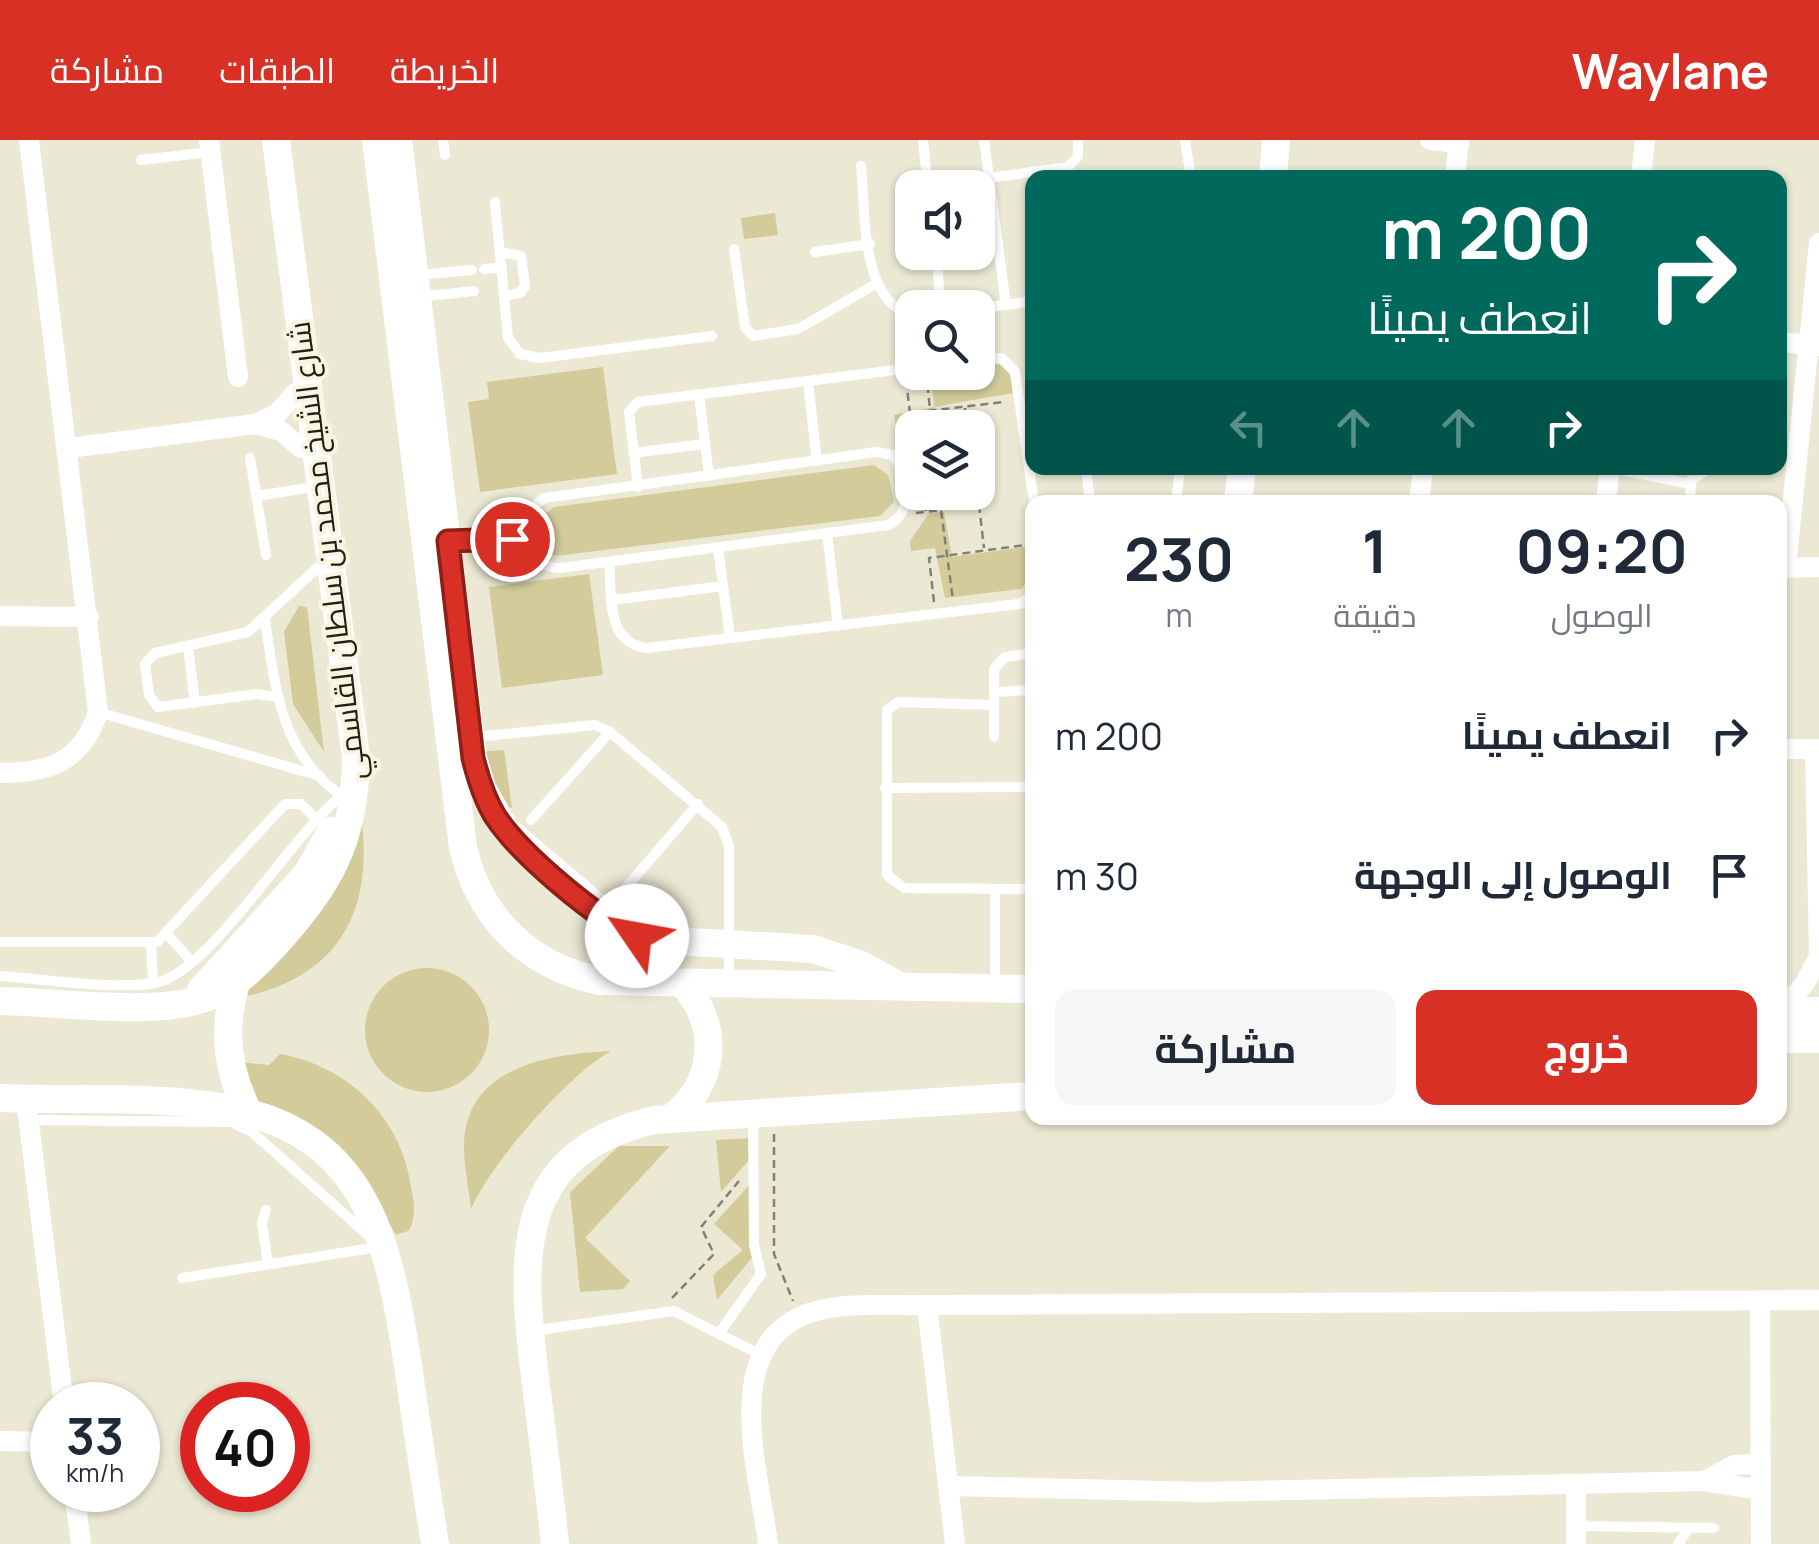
<!DOCTYPE html>
<html lang="ar">
<meta charset="utf-8">
<style>
body{margin:0;font-family:Manrope,Cairo,sans-serif;background:#f6f6f7;color:#1f2937;direction:rtl;height:100vh;display:flex;flex-direction:column;font-size:38px;white-space:nowrap}
*{box-sizing:border-box;margin:0}
p{font-size:32px;color:#747a83}
.icon{flex:none;width:55px;height:55px;fill:none;stroke:currentColor;stroke-width:2;stroke-linecap:round;stroke-linejoin:round}
.map{position:relative;flex:1;overflow:hidden;direction:ltr}
.panel{position:absolute;left:1025px;top:355px;width:762px;height:630px;display:flex;flex-direction:column;background:#fff;border-radius:20px;box-shadow:0 2px 8px #0004;direction:rtl}
.panel>*{flex:none}
.top-card{position:absolute;left:1025px;top:30px;width:762px;height:305px;border-radius:20px;box-shadow:0 2px 8px #0004;direction:rtl;background:#00695c;color:#fff;overflow:hidden}
.tools{position:absolute;left:895px;top:30px;display:grid;gap:20px}
.tools a{display:grid;place-items:center;width:100px;height:100px;border-radius:20px;background:#fff;box-shadow:0 2px 8px #0004;font-size:50px}
.speed{position:absolute;left:30px;top:1242px;display:flex;gap:20px;font-size:50px;font-weight:700;text-align:center}
.speed>*{display:grid;place-content:center;width:130px;height:130px;border-radius:50%;background:#fff;box-shadow:0 2px 8px #0004;line-height:1}
.speed small{font-size:25px;font-weight:400}
.speed .limit{border:15px solid #d22;background:#fff;color:#111}
.pin{position:absolute;display:grid;place-items:center;width:85px;height:85px;color:#fff;margin:-42px;border:5px solid #fff;border-radius:50%;box-shadow:0 2px 10px #0007}
.me{position:absolute;width:110px;margin:-55px;rotate:303deg;stroke-linejoin:round;filter:drop-shadow(0 0 8px #0008)}
.turn{display:flex;align-items:center;gap:35px;height:210px;padding:0 30px;font-size:45px}
.turn .icon{width:130px;height:130px;stroke-width:2.5}
.turn b{display:block;font-size:70px;line-height:85px}
.lanes{display:flex;align-items:center;height:95px;padding:0 30px;background:#0003;justify-content:center;gap:50px;direction:ltr}
.lanes .off{opacity:.35}
.eta{display:flex;justify-content:space-evenly;align-items:center;height:170px;text-align:center}
.eta b{font-size:60px;font-weight:700;line-height:70px}
.cta{display:flex;gap:20px;margin-top:auto;padding:20px 30px}
.cta a{flex:1;height:115px;border-radius:20px;background:#d93025;color:#fff;font-size:40px;font-weight:700;line-height:115px;text-align:center}
.cta a+a{background:#f6f6f7;color:#1f2937}
ul{padding:0;list-style:none}
li{display:flex;align-items:center;gap:30px;height:140px;padding:0 30px}
li div{flex:1}
li b{display:block;font-size:38px}
li em{font-style:normal}
header{display:flex;align-items:center;gap:60px;box-sizing:border-box;height:140px;padding:0 50px;background:#d93025;color:#fff}
header strong{font-size:48px}
nav{display:flex;gap:55px;margin-inline-start:auto;font-size:35px}
.map>svg:first-child{display:block}
.green{fill:#d3cc9a}
.lines{fill:none;stroke-linecap:round;stroke-linejoin:round}
.path{stroke:#838173;stroke-width:2.5;stroke-dasharray:8 5;stroke-linecap:butt}
.lane{stroke:#fff;stroke-width:10}
.street{stroke:#fff;stroke-width:20}
.secondary{stroke:#fff;stroke-width:28}
.route-casing{stroke:#8d1f18;stroke-width:25}
.route{stroke:#d93025;stroke-width:18}
.labels{text-anchor:middle;dominant-baseline:central;stroke-width:8;stroke-linejoin:round;paint-order:stroke}
.street-label{font-size:30px;fill:#222119;stroke:#f8f5e1}
</style>
<header>
<strong>Waylane</strong>
<nav><a>الخريطة</a><a>الطبقات</a><a>مشاركة</a></nav>
</header>
<div class="map">
<svg width="1819" height="1404" viewBox="0 0 1819 1404">
<rect width="100%" height="100%" fill="#ebe8d4"/>
<g class="green">
<polygon points="775,73 778,95 744,99 741,78"/>
<polygon points="999,224 1010,234 1013,253 934,267 936,287 912,288 912,303 897,290 894,275 934,267 931,234 978,232 978,227"/>
<polygon points="603,227 617,334 480,352 468,262 489,259 487,242"/>
<polygon points="874,325 888,335 894,362 880,376 556,416 539,408 537,381 554,367"/>
<polygon points="944,372 952,417 1031,406 1032,436 1021,449 945,458 935,408 911,411 910,401 929,373"/>
<polygon points="589,434 603,535 502,548 489,447"/>
<polygon points="299,466 307,467 324,612 293,564 284,492"/>
<polygon points="504,610 512,668 497,667 475,612"/>
<path d="M361,675C375,776 335,841 233,859Z"/>
<circle cx="427" cy="890" r="62"/>
<path d="M611,911C570,933 487,1027 471,1070C469,1050 464,1028 464,1007C464,926 550,914 611,911Z"/>
<path d="M280,914C348,926 402,978 411,1047C414,1063 417,1078 408,1091L396,1095L385,1076L278,973L240,953L237,922L269,925Z"/>
<polygon points="753,998 749,1020 721,1052 716,1000"/>
<polygon points="619,1006 670,1006 585,1098 630,1141 623,1149 580,1152 570,1052"/>
<polygon points="751,1043 755,1114 717,1160 713,1135 743,1110 714,1084"/>
</g>
<g class="lines">
<g class="path">
<polyline points="926,232 932,288"/>
<polyline points="906,240 910,273 1004,262"/>
<polyline points="965,268 967,288"/>
<polyline points="923,352 926,371"/>
<polyline points="979,365 984,408"/>
<polyline points="916,373 941,370 953,460"/>
<polyline points="934,462 929,418 1032,404"/>
<polyline points="774,994 774,1114 793,1161"/>
<polyline points="672,1158 714,1114 701,1087 739,1041"/>
</g>
<g class="lane">
<polyline points="443,0 445,15"/>
<polyline points="923,0 928,48"/>
<polyline points="984,0 1006,165"/>
<polyline points="1185,0 1191,38"/>
<polyline points="141,20 210,12"/>
<path d="M861,26C866,72 859,159 912,176"/>
<polyline points="989,38 1068,27 1078,16 1078,0"/>
<polyline points="495,62 508,198 520,214 540,218 712,196"/>
<polyline points="734,109 745,187 753,196 798,189 876,144"/>
<polyline points="500,112 521,116 525,146 520,153 504,156"/>
<polyline points="815,112 870,104"/>
<polyline points="937,112 940,168"/>
<polyline points="484,129 502,128"/>
<polyline points="418,135 472,130"/>
<polyline points="419,157 474,151"/>
<polyline points="978,169 1032,161"/>
<polyline points="978,219 1002,218 1015,232 1034,362"/>
<polyline points="808,243 817,321"/>
<polyline points="699,255 709,336"/>
<path d="M877,312L892,315C910,332 914,374 888,385L560,428C528,426 520,401 526,372L544,358Z"/>
<polyline points="633,313 704,304"/>
<polyline points="250,318 266,415"/>
<polyline points="1086,328 1090,362"/>
<polyline points="1610,328 1686,343 1711,328"/>
<polyline points="638,347 629,272 638,262 912,228"/>
<polyline points="257,356 307,348"/>
<polyline points="1176,362 1180,328"/>
<polyline points="1690,362 1691,342"/>
<polyline points="827,393 838,486"/>
<polyline points="493,395 524,383"/>
<polyline points="448,401 488,397 525,404"/>
<polyline points="718,408 730,498"/>
<path d="M609,422C612,454 605,502 646,508L1019,464L1032,457"/>
<polyline points="613,460 723,446"/>
<path d="M265,480C275,546 280,611 339,654"/>
<polyline points="188,507 195,563"/>
<polyline points="994,552 1032,550"/>
<polyline points="276,557 257,554 158,567 149,555 145,524 155,513 248,492 317,428"/>
<polyline points="994,565 899,562 887,570 887,735 904,748 1032,749"/>
<polyline points="98,572 320,636"/>
<polyline points="475,597 595,585 610,592 722,687 729,706 729,843"/>
<polyline points="994,597 994,529 1005,517 1032,513"/>
<polyline points="885,648 1032,647"/>
<polyline points="531,680 610,592"/>
<polyline points="616,759 698,664"/>
<polyline points="167,794 192,822"/>
<polyline points="0,802 157,802 285,664 301,664 316,679"/>
<polyline points="151,804 153,843"/>
<path d="M0,836C43,839 115,850 155,843C211,832 289,698 339,658"/>
<polyline points="995,847 995,749"/>
<polyline points="29,980 231,982 252,992 369,1096"/>
<polyline points="266,1070 262,1083 268,1124"/>
<polyline points="182,1138 379,1107"/>
<polyline points="531,1191 674,1171 761,1215"/>
<polyline points="720,1192 761,1134 754,1105 753,974"/>
<polyline points="1576,1386 1714,1388"/>
<polyline points="1678,1404 1689,1388"/>
</g>
<g class="street">
<polyline points="209,0 238,237"/>
<polyline points="1430,0 1459,3"/>
<polyline points="1455,38 1459,0"/>
<polyline points="1641,38 1645,0"/>
<polyline points="1780,202 1819,206"/>
<polyline points="255,284 281,291 301,308"/>
<polyline points="69,308 255,284 278,273 295,253"/>
<polyline points="1419,362 1423,328"/>
<polyline points="1606,362 1610,328"/>
<polyline points="1780,428 1819,427"/>
<polyline points="1786,428 1819,103"/>
<polyline points="0,476 89,477"/>
<polyline points="1780,609 1819,609"/>
<polyline points="1815,609 1819,813"/>
<path d="M0,633C49,633 82,622 98,572L29,0"/>
<polyline points="1781,871 1805,843 1819,816"/>
<polyline points="26,959 64,1265"/>
<polyline points="1760,1161 1761,1404"/>
<polyline points="927,1165 955,1404"/>
<polyline points="0,1301 52,1302"/>
<polyline points="1704,1341 1734,1325 1761,1324"/>
<polyline points="950,1346 1202,1352 1704,1341 1761,1350"/>
<polyline points="74,1350 81,1404"/>
<path d="M768,1404C759,1330 715,1195 820,1170C853,1162 892,1166 927,1165L1819,1160"/>
<polyline points="1576,1404 1576,1344"/>
</g>
<g class="secondary">
<path d="M376,0L463,707C479,778 528,826 600,841L1032,849"/>
<polyline points="398,0 473,618 482,648 505,689 626,792 655,800 813,809 859,824 896,844"/>
<polyline points="1273,38 1276,0"/>
<polyline points="1238,362 1242,328"/>
<path d="M236,843C222,889 227,932 249,973"/>
<polyline points="201,850 307,734 331,691"/>
<path d="M0,861C55,862 140,874 191,862C226,855 249,833 272,808C328,748 355,702 356,618L276,0"/>
<polyline points="1780,871 1819,871"/>
<polyline points="1780,899 1819,899"/>
<path d="M0,958C74,961 154,955 227,968C372,994 390,1110 409,1232C417,1289 426,1347 435,1404"/>
<path d="M671,978C716,944 721,886 683,844"/>
<path d="M555,1404C549,1348 542,1292 535,1237C521,1120 511,1014 654,980L1032,956"/>
</g>
</g>
<g class="lines">
<g class="route-casing">
<path id="route" d="M512,399L448,401L473,618C478,638 484,658 495,676C519,713 596,779 637,796"/>
</g>
<use href="#route" class="route"/>
</g>
<g class="labels">
<g class="street-label">
<text transform="translate(326 411) rotate(-97)">شارع الشيخ محمد بن سلطان القاسمي</text>
</g>
</g>
</svg>
<div class="tools">
<a><svg class="icon" aria-label="sound" viewBox="0 0 24 24"><path d="M4 9h4l5-4v14l-5-4H4zM17 9q2 3 0 6"/></svg></a>
<a><svg class="icon" aria-label="search" viewBox="0 0 24 24"><circle cx="10" cy="10" r="6"/><path d="M15 15l6 6"/></svg></a>
<a><svg class="icon" aria-label="layers" viewBox="0 0 24 24"><path d="M12 4l9 5-9 5-9-5zM3 14l9 5 9-5"/></svg></a>
</div>
<div class="speed"><div>33<small>km/h</small></div><div class="limit">40</div></div>
<div class="pin" style="left:512px;top:399px;background:#d93025"><svg class="icon" aria-label="arrive" viewBox="0 0 24 24"><path d="M6 21V4h12l-3 4 3 4H6"/></svg></div>
<svg class="me" style="left:637px;top:796px" viewBox="-20 -20 40 40"><circle r="19" fill="#fff"/><path d="M0-13L10 11 0 6-10 11z" fill="#d93025"/></svg>
<div class="top-card">
<div class="turn"><svg class="icon" aria-label="right" viewBox="0 0 24 24"><path d="M7 20v-9h11M14 6l5 5-5 5"/></svg><div><b>200 m</b>انعطف يمينًا</div></div>
<div class="lanes"><svg class="icon off" aria-label="left" viewBox="0 0 24 24"><path d="M17 20v-9H6M10 6l-5 5 5 5"/></svg><svg class="icon off" aria-label="ahead" viewBox="0 0 24 24"><path d="M12 20V5M6 11l6-6 6 6"/></svg><svg class="icon off" aria-label="ahead" viewBox="0 0 24 24"><path d="M12 20V5M6 11l6-6 6 6"/></svg><svg class="icon" aria-label="right" viewBox="0 0 24 24"><path d="M7 20v-9h11M14 6l5 5-5 5"/></svg></div>
</div>
<section class="panel">
<div class="eta">
<div><b>09:20</b><p>الوصول</p></div>
<div><b>1</b><p>دقيقة</p></div>
<div><b>230</b><p>m</p></div>
</div>
<ul>
<li><svg class="icon" aria-label="right" viewBox="0 0 24 24"><path d="M7 20v-9h11M14 6l5 5-5 5"/></svg><div><b>انعطف يمينًا</b></div><em>200 m</em></li>
<li><svg class="icon" aria-label="arrive" viewBox="0 0 24 24"><path d="M6 21V4h12l-3 4 3 4H6"/></svg><div><b>الوصول إلى الوجهة</b></div><em>30 m</em></li>
</ul>
<div class="cta"><a>خروج</a><a>مشاركة</a></div>
</section>
</div>
